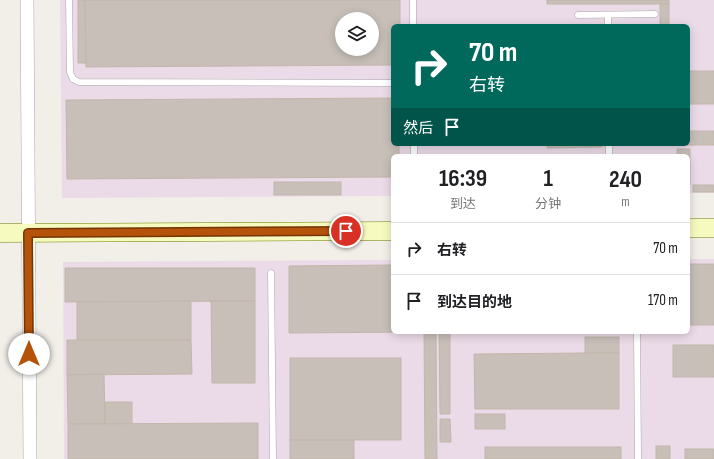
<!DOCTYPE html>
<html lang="zh">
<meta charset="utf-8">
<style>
body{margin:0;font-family:"Sofia Sans Condensed","Noto Sans SC",sans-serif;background:#f2f2f2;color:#202124;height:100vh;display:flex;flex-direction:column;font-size:15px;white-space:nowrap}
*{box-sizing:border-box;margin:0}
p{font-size:13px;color:#757577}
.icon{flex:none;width:22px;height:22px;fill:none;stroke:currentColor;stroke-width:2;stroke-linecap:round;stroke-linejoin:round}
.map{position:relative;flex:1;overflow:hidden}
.details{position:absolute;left:391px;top:154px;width:299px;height:180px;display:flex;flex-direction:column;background:#fff;border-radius:6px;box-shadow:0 2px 10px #0003}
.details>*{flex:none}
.guide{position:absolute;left:391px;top:24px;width:299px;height:122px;border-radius:6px;box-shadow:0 2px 10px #0003;background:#00695c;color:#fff;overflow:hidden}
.buttons{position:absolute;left:335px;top:12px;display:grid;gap:8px}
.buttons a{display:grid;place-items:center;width:44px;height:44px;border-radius:50%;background:#fff;box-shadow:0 2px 10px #0003;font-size:20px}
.pin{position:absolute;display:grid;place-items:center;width:34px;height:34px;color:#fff;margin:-17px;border:2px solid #fff;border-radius:50%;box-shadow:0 1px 4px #0007}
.me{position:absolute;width:44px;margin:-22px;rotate:0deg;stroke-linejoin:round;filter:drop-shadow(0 0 3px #0008)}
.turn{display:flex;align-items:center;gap:14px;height:84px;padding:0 12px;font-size:18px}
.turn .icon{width:52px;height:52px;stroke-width:2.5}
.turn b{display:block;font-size:28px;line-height:34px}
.then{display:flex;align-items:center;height:38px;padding:0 12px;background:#0003;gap:8px;font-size:15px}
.eta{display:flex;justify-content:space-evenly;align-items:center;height:68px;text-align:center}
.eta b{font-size:24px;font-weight:700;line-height:28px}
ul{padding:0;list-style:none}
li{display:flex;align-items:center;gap:12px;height:52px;padding:0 12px;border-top:1px solid #e0e0e0}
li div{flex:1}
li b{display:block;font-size:15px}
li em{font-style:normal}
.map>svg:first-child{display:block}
.industrial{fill:#ebdbe8;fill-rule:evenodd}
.building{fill:#c7bfb8;stroke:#c4b6ab;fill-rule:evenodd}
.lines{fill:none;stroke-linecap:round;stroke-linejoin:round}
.lane-casing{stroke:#a9a9a9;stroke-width:7}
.street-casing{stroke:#a9a9a9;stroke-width:14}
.secondary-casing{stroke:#707d05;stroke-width:19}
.lane{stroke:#fff;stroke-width:6}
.street{stroke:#fff;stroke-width:13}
.secondary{stroke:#f7fabf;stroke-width:18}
.route-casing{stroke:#753606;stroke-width:10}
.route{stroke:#b45309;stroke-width:7}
</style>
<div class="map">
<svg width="714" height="459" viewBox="0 0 714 459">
<rect width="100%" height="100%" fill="#f2efe9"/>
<g class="industrial">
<path d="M60,0H714V193H688V156H393V196L62,198ZM342,19H372V49H342ZM393,26H688V144H393Z"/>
<polygon points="688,259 714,259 714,459 64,459 63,262 393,260 393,332 688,332"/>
</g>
<g class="building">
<polygon points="78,0 85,0 86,63 78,63"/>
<path d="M85,0H400V26H393V65L86,67ZM342,19H372V49H342Z"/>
<rect x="547" y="0" width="122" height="4"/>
<rect x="660" y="4" width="9" height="22"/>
<rect x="688" y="71" width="26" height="33"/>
<polygon points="393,98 393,144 399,144 399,156 393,156 393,177 67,179 66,100"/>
<polygon points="688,104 689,131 688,131"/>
<polygon points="688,131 714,131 714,145 676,145 676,144 688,144"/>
<polygon points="547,144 602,144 602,147 547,148"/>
<polygon points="677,149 690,149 690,185 688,185 688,156 677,156"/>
<rect x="274" y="182" width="67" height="13"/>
<rect x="693" y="185" width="21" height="7"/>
<rect x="688" y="264" width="26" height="61"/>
<polygon points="393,265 393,332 415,332 289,333 289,266"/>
<polygon points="65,268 255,268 255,301 65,302"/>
<polygon points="191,301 191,340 77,340 77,302"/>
<polygon points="211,301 255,301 255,383 212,383"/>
<polygon points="424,332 436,332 437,459 425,459"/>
<polygon points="439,332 450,332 450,414 440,414"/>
<rect x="585" y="337" width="34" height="16"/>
<polygon points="67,340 191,340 192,374 67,375"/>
<rect x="673" y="345" width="41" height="32"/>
<polygon points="585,353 619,353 619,409 475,409 474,354"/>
<rect x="290" y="358" width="111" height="82"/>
<polygon points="104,374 105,424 68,424 67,375"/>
<rect x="105" y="402" width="27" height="22"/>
<rect x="475" y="414" width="30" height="15"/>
<polygon points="440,419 450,419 451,442 440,442"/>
<polygon points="258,423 258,459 68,459 68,424"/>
<rect x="290" y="440" width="64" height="19"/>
<rect x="656" y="446" width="14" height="13"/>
<rect x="485" y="447" width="136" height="12"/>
<rect x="685" y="449" width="29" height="10"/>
</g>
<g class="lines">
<g class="lane-casing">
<g id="lane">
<polyline points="69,0 70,72 73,79 79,82 393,83"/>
<polyline points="413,0 413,26"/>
<polyline points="578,15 655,14"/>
<polyline points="608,15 608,26"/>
<polyline points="414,144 414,156"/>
<polyline points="609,144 609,156"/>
<polyline points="271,273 273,459"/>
<polyline points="637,332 638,459"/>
</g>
</g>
<g class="street-casing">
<polyline id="street" points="27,0 30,459"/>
</g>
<g class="secondary-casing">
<g id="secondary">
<polyline points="688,228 714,228"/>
<polyline points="0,233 393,231"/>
</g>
</g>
<use href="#lane" class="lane"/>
<use href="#street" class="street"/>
<use href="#secondary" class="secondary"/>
</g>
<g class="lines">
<g class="route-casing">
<polyline id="route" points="29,354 28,233 346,231"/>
</g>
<use href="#route" class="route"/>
</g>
</svg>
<div class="buttons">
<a><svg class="icon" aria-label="layers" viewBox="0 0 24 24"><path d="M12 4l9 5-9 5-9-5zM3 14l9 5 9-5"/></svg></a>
</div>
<div class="pin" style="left:346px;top:231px;background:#d93025"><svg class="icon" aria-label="arrive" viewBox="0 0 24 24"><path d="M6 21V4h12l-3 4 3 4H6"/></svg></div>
<svg class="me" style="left:29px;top:354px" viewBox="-20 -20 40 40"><circle r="19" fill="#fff"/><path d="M0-13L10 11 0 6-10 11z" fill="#b45309"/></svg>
<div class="guide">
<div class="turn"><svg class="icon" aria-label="right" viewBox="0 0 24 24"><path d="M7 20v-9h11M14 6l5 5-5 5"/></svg><div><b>70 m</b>右转</div></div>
<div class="then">然后<svg class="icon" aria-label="arrive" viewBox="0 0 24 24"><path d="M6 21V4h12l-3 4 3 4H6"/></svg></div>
</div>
<section class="details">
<div class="eta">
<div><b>16:39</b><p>到达</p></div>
<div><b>1</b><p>分钟</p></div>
<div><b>240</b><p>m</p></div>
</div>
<ul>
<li><svg class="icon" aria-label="right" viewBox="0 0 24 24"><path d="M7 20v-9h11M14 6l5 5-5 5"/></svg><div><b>右转</b></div><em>70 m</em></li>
<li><svg class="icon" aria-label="arrive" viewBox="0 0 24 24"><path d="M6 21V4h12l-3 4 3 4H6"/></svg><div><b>到达目的地</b></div><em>170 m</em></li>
</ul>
</section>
</div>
